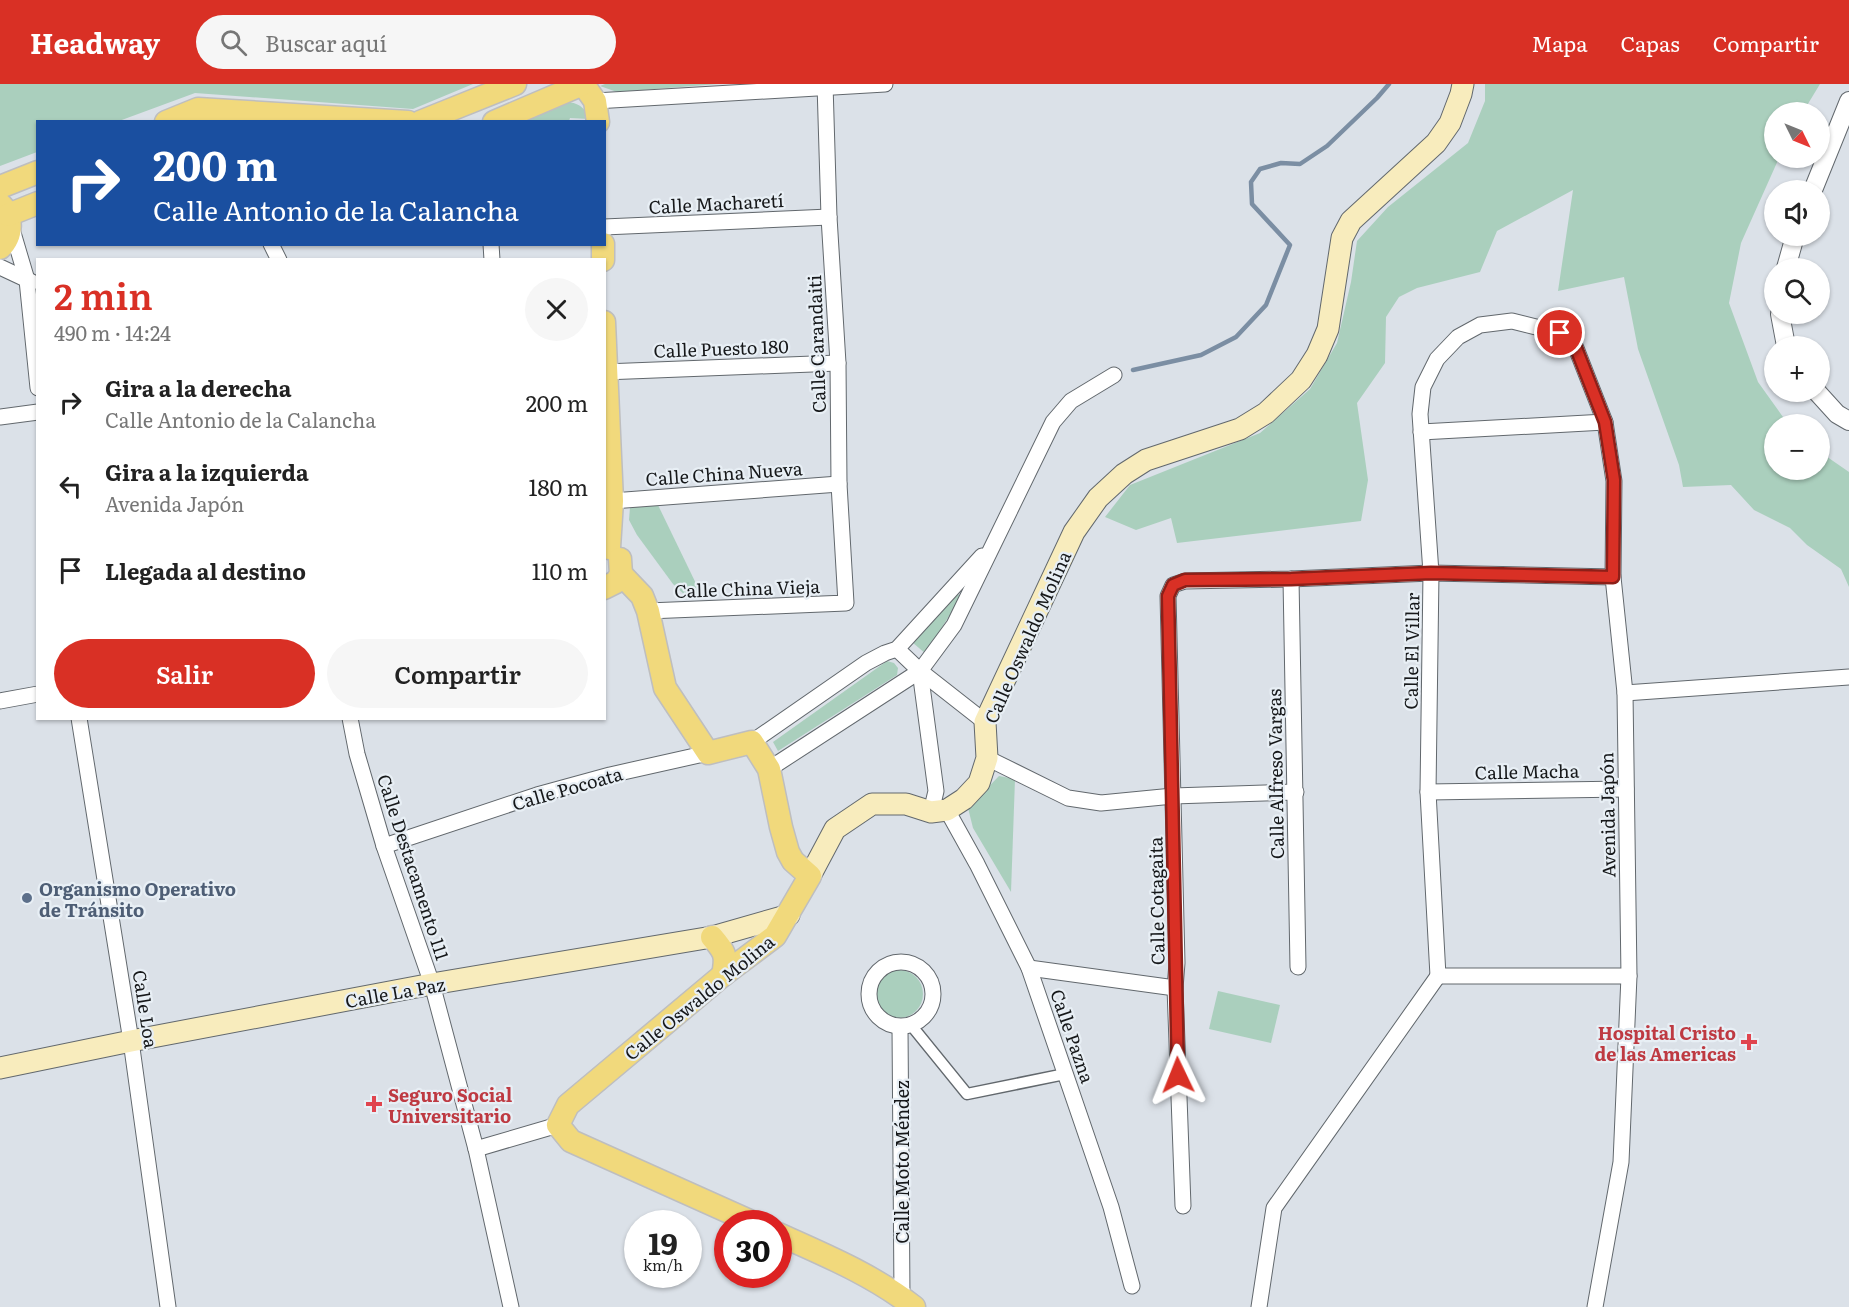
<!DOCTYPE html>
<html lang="es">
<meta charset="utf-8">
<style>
body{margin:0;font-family:Literata,serif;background:#f6f6f6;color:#222;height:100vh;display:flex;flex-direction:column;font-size:22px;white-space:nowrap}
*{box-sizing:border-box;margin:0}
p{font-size:20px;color:#767676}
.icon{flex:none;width:33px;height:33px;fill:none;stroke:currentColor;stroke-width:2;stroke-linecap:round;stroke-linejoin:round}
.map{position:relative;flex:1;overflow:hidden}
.side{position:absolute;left:36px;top:174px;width:570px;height:462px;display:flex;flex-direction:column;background:#fff;border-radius:0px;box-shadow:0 2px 4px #0004}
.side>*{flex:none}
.hud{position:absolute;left:36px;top:36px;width:570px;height:126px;border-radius:0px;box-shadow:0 2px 4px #0004;background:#1a4fa0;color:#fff;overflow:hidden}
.needle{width:39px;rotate:133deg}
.buttons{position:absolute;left:1764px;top:18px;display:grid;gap:12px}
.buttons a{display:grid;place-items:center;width:66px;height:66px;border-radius:50%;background:#fff;box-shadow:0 2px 4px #0004;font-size:30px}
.speed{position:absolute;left:624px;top:1126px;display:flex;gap:12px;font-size:30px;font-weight:700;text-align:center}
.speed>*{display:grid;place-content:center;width:78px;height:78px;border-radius:50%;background:#fff;box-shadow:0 2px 4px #0004;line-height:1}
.speed small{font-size:15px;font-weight:400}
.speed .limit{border:9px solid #d22;background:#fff;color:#111}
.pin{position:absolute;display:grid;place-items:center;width:51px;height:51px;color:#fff;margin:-26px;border:3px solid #fff;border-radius:50%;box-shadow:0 2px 6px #0007}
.me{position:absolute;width:66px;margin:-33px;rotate:358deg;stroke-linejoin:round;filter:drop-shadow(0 0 4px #0008)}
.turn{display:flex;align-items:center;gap:21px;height:126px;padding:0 18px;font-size:27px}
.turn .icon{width:78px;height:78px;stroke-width:2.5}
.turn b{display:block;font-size:42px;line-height:51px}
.round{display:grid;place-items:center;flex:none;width:63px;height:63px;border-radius:32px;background:#f6f6f6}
.summary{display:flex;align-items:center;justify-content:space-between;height:102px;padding:0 18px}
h1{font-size:36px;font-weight:600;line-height:45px;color:#d93025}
.action{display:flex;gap:12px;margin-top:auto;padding:12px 18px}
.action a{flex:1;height:69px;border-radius:36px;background:#d93025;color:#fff;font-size:24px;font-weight:600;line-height:69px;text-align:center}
.action a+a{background:#f6f6f6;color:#222}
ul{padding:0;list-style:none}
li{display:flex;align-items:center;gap:18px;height:84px;padding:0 18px}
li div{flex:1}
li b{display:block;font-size:22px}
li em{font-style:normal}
header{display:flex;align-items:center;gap:36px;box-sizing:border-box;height:84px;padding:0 30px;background:#d93025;color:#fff}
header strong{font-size:28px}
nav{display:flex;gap:33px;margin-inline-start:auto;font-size:21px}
.search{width:420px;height:54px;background:#f6f6f6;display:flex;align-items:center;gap:15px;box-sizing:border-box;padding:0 21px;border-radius:33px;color:#767676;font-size:22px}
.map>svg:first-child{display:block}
.green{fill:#aacfbd}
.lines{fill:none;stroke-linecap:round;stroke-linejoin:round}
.stream{stroke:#7b8ea3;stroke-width:4.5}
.pedestrian-casing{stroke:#62686d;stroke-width:13}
.minor-casing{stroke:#62686d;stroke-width:17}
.tertiary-casing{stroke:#62686d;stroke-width:20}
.secondary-casing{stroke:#62686d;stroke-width:23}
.primary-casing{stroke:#bebebf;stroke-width:25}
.pedestrian{stroke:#fff;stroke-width:10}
.minor{stroke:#fff;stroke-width:15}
.tertiary{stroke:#fff;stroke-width:18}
.secondary{stroke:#f8ecbd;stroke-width:21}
.primary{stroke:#f1d97c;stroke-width:22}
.route-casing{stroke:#8d1f18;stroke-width:15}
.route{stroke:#d93025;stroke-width:10}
.service-dot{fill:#5c6f8a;stroke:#e8eff5;stroke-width:2}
.health-dot{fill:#e0444e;stroke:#e8eff5;stroke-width:2}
.labels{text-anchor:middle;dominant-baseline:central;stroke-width:4.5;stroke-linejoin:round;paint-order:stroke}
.street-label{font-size:18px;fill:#16181a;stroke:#e8eff5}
.service-label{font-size:18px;font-weight:bold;fill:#4e5e75;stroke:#e8eff5;text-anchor:start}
.health-label{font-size:18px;font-weight:bold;fill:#be3a42;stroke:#e8eff5;text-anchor:end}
</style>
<header>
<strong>Headway</strong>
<div class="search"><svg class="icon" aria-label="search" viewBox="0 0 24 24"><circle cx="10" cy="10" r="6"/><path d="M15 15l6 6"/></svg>Buscar aquí</div>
<nav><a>Mapa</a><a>Capas</a><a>Compartir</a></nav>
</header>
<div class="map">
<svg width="1849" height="1223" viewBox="0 0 1849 1223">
<rect width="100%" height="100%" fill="#dbe1e8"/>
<g class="green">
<polygon points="0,0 473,0 413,25 195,9 119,37 38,38 37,68 0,82"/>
<polygon points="605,0 718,0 617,8 600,2"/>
<polygon points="1485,0 1820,0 1803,28 1774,28 1774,74 1779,74 1741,159 1729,219 1758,298 1788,340 1774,340 1774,386 1820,386 1820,368 1849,388 1849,503 1841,485 1807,461 1790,444 1754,426 1731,401 1683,403 1679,381 1638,265 1624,193 1558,207 1573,106 1497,147 1480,188 1417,204 1399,213 1386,233 1385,279 1357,319 1368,396 1361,437 1177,459 1171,434 1136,446 1105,433 1130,401 1260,349 1310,305 1337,259 1351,198 1357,157 1388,123 1468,59 1485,17"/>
<path d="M562,18C577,18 583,21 590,35L570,34L569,37L515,38Z"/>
<polygon points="657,419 703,514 687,513 673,500 637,451 629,436 630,423"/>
<polygon points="957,510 961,512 926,570 912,558"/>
<polygon points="887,577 894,579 898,584 897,591 778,667 773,658"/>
<polygon points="999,692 1015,695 1011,808 973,744 968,724"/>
<circle cx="899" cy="910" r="24"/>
<polygon points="1218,907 1280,921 1271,959 1209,945"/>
</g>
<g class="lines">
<polyline class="stream" points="1133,286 1201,271 1236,253 1266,221 1290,161 1252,120 1251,98 1260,85 1281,79 1300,80 1327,62 1377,14 1389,0"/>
<g class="pedestrian-casing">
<polyline id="pedestrian" points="911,941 967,1010 1065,990"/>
</g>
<g class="minor-casing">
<g id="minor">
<polyline points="595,17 885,0"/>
<polyline points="11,142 27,196 38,304"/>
<polyline points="604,143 829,133"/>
<polyline points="271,160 279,176"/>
<polyline points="491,160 492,176"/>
<polyline points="0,183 32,198"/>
<polyline points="604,288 838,279"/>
<polyline points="0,333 38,328"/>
<polyline points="1421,348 1605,338"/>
<polyline points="612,417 839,400"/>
<polyline points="1291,495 1298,883"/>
<polyline points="648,527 846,519 839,400 838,279 829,133 825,0"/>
<polyline points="897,565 920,587 985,638"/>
<polyline points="920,587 936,707 931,728"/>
<polyline points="1625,609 1849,593"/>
<polyline points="0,617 38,610"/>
<polyline points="79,634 131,957 168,1223"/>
<polyline points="350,634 357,670 384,762 432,900 476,1065 511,1223"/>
<polyline points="752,658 866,579 885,569 897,565 982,472"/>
<polyline points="987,674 1068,714 1101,719 1173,712 1296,708"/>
<polyline points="769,685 920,587 954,541 1053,338 1071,317 1114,291"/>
<polyline points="1428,708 1626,705"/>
<polyline points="947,726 977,780 1029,884 1111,1123 1132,1202"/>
<polyline points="384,762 537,711 610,691 708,669"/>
<circle cx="901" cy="910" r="32"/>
<polyline points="1029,884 1175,904"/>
<polyline points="1438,892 1428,708 1431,489 1420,330 1423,303 1437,275 1458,253 1480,241 1512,237 1560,249 1576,264 1605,338 1614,397 1613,493 1625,609 1629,892 1621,1078 1595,1223"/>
<polyline points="1438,892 1629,892"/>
<polyline points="900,943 902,1213"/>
<polyline points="476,1065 558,1041"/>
<polyline points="1183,1122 1175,904 1177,879 1168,512 1173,501 1185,497 1291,495 1431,489 1613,493"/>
<polyline points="1259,1223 1274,1124 1438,892"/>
</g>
</g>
<g class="tertiary-casing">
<g id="tertiary">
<polyline points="1813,106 1849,17"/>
<polyline points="1786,184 1795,152"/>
<polyline points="1780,230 1786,262"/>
<polyline points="1817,308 1837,330 1849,337"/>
</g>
</g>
<g class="secondary-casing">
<g id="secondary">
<polyline points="810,792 835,745 872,720 906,720 931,728 947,726 964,715 979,699 987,674 985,638 1074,448 1098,414 1124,390 1146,376 1240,345 1266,329 1301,296 1317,271 1328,245 1342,154 1351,137 1436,59 1450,39 1461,10 1463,0"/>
<polyline points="0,984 131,957 432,900 712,853 789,831"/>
</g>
</g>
<g class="primary-casing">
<g id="primary">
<polyline points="583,0 595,17 598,38"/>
<polyline points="166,38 198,25 408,38"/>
<polyline points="420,38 515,0"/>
<polyline points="494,38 583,0"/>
<polyline points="0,103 38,88"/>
<path d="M0,120C13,132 13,152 0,164"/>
<polyline points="8,131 38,119"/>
<polyline points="603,160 603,176"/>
<polyline points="604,238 612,417 609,464"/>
<polyline points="621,490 642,512 648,527 665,604 708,669 752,658 769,685 781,743 788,768 793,777 810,792 775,852 723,891 568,1021 558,1041 571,1057 756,1140"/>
<polyline points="604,504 616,498 621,490 620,475"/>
<path d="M712,853C725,868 727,871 723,891"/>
<path d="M778,1150C825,1171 873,1191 914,1223"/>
</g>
</g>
<use href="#pedestrian" class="pedestrian"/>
<use href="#minor" class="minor"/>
<use href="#tertiary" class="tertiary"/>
<use href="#secondary" class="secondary"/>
<use href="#primary" class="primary"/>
</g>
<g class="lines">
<g class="route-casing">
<polyline id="route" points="1178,991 1168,512 1173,501 1185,496 1291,495 1431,489 1613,493 1614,396 1605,338 1576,264 1560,249"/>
</g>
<use href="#route" class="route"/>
</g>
<circle class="service-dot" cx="27" cy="814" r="6"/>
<g class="health-dot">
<path d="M1746 949h6v6h6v6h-6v6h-6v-6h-6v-6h6z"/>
<path d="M371 1011h6v6h6v6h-6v6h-6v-6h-6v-6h6z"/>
</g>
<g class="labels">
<g class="street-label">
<text transform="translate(716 119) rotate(-3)">Calle Macharetí</text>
<text transform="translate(816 260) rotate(-92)">Calle Carandaiti</text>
<text transform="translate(721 264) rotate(-2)">Calle Puesto 180</text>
<text transform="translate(724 389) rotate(-4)">Calle China Nueva</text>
<text transform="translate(747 504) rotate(-2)">Calle China Vieja</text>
<text transform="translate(1027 553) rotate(-66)">Calle Oswaldo Molina</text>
<text transform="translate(1411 567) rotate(-89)">Calle El Villar</text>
<text transform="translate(1527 687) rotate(-1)">Calle Macha</text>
<text transform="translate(1275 690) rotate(-91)">Calle Alfreso Vargas</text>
<text transform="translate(567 704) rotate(-16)">Calle Pocoata</text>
<text transform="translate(1607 731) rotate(-91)">Avenida Japón</text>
<text transform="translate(414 783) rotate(72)">Calle Destacamento 111</text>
<text transform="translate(1156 817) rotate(-91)">Calle Cotagaita</text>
<text transform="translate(395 908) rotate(-10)">Calle La Paz</text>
<text transform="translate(699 913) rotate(-39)">Calle Oswaldo Molina</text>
<text transform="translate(146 925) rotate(81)">Calle Loa</text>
<text transform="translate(1073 952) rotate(71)">Calle Pazna</text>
<text transform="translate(901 1078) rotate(-90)">Calle Moto Méndez</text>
</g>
<g class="service-label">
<text x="39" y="804">Organismo Operativo<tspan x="39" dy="21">de Tránsito</tspan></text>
</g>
<g class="health-label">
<text x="1736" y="948">Hospital Cristo<tspan x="1736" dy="21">de las Americas</tspan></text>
<text x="388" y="1010" text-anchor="start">Seguro Social<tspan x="388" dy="21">Universitario</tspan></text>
</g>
</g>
</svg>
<div class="buttons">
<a><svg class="needle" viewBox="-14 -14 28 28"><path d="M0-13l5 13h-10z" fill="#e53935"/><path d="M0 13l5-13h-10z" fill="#767676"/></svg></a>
<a><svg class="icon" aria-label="sound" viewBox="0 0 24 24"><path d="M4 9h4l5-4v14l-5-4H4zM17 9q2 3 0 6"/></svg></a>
<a><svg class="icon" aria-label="search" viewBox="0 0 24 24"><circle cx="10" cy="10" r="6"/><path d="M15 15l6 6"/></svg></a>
<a>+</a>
<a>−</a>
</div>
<div class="speed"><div>19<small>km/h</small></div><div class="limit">30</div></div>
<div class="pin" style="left:1560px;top:249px;background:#d93025"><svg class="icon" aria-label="arrive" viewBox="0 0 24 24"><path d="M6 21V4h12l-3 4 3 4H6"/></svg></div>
<svg class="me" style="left:1178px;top:991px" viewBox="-20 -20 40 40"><path d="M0-17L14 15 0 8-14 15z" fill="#d93025" stroke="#fff" stroke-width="4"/></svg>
<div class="hud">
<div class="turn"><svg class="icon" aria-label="right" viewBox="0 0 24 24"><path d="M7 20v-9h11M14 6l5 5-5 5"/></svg><div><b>200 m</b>Calle Antonio de la Calancha</div></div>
</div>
<section class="side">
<div class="summary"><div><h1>2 min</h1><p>490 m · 14:24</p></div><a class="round"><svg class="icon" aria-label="close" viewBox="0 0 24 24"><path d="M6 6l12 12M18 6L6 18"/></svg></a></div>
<ul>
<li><svg class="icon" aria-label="right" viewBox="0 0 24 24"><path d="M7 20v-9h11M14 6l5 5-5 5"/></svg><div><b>Gira a la derecha</b><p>Calle Antonio de la Calancha</p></div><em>200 m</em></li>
<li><svg class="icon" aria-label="left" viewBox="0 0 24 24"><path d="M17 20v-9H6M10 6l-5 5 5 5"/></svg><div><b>Gira a la izquierda</b><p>Avenida Japón</p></div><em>180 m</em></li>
<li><svg class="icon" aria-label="arrive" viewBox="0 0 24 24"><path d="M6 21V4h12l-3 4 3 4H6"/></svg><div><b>Llegada al destino</b></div><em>110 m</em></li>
</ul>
<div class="action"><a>Salir</a><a>Compartir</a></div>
</section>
</div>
